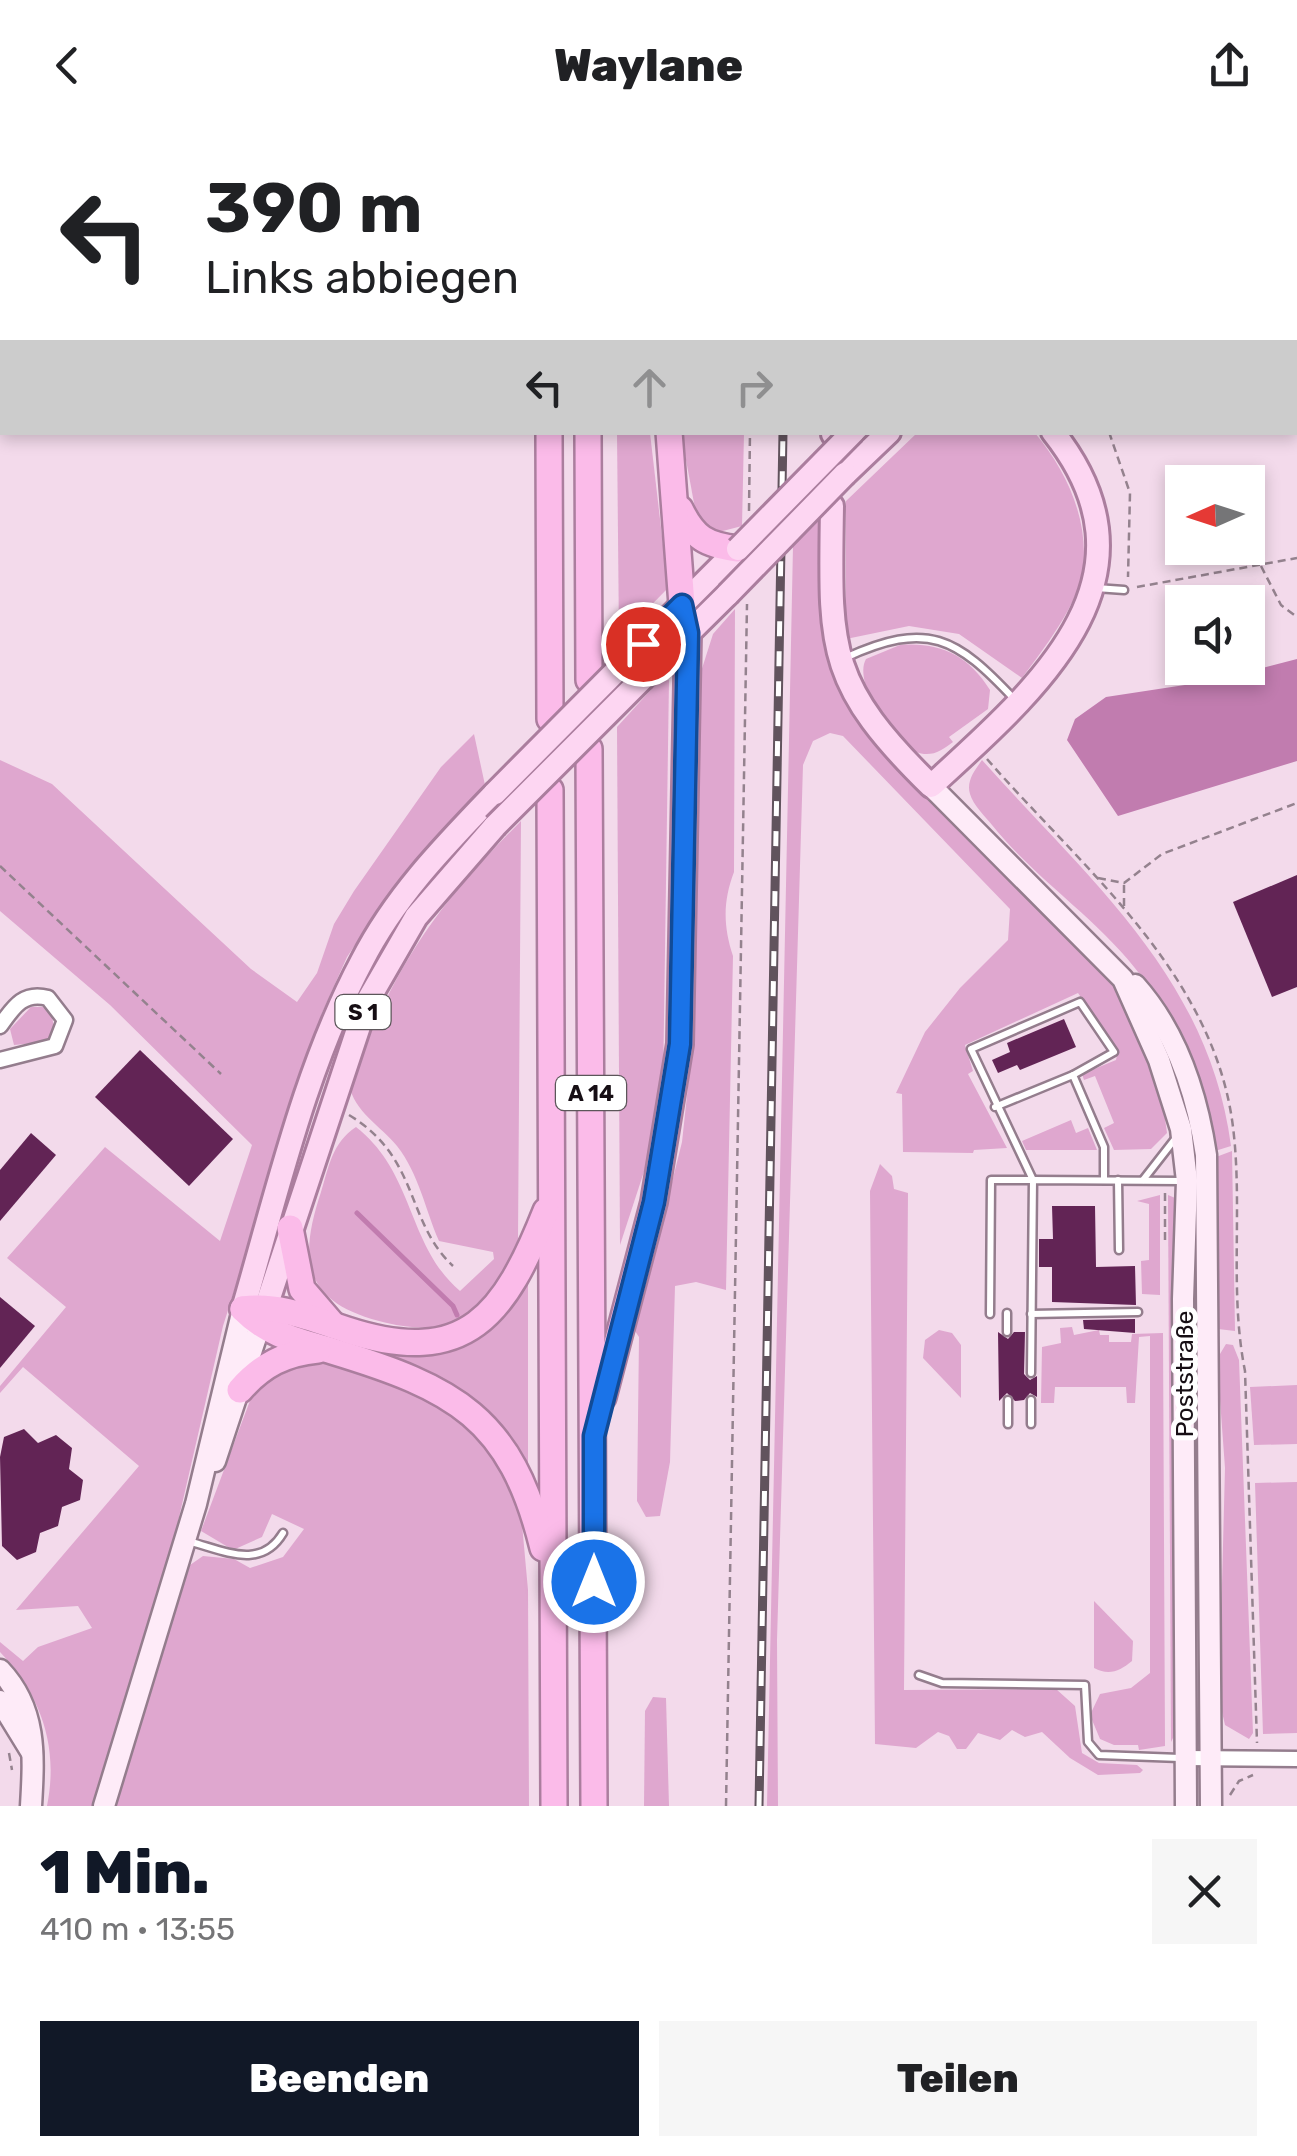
<!DOCTYPE html>
<html lang="de">
<meta charset="utf-8">
<style>
body{margin:0;font-family:Rubik,sans-serif;background:#f6f6f6;color:#202124;height:100vh;display:flex;flex-direction:column;font-size:38px;white-space:nowrap}
*{box-sizing:border-box;margin:0}
p{font-size:32px;color:#757577}
.icon{flex:none;width:55px;height:55px;fill:none;stroke:currentColor;stroke-width:2;stroke-linecap:round;stroke-linejoin:round}
.map{position:relative;height:1676px;overflow:hidden}
.side{display:flex;flex-direction:column;background:#fff;flex:1}
.side>*{flex:none}
.hud{position:absolute;left:0px;top:0px;width:1298px;height:305px;box-shadow:0 5px 15px #0003;background:#fff;color:#202124;overflow:hidden}
.needle{width:65px;rotate:267deg}
.tools{position:absolute;left:1165px;top:335px;display:grid;gap:20px}
.tools a{display:grid;place-items:center;width:100px;height:100px;border-radius:0px;background:#fff;box-shadow:0 5px 15px #0003;font-size:50px}
.pin{position:absolute;display:grid;place-items:center;width:85px;height:85px;color:#fff;margin:-42px;border:5px solid #fff;border-radius:50%;box-shadow:0 2px 10px #0007}
.me{position:absolute;width:110px;margin:-55px;rotate:0deg;stroke-linejoin:round;filter:drop-shadow(0 0 8px #0008)}
.turn{display:flex;align-items:center;gap:35px;height:210px;padding:0 40px;font-size:45px}
.turn .icon{width:130px;height:130px;stroke-width:2.5}
.turn b{display:block;font-size:70px;line-height:85px}
.lanes{display:flex;align-items:center;height:95px;padding:0 40px;background:#0003;justify-content:center;gap:50px;direction:ltr}
.lanes .off{opacity:.35}
.round{display:grid;place-items:center;flex:none;width:105px;height:105px;border-radius:0px;background:#f6f6f6}
.headline{display:flex;align-items:center;justify-content:space-between;height:170px;padding:0 40px}
h1{font-size:60px;font-weight:800;line-height:75px;color:#111827}
.cta{display:flex;gap:20px;margin-top:auto;padding:20px 40px}
.cta a{flex:1;height:115px;border-radius:0px;background:#111827;color:#fff;font-size:40px;font-weight:800;line-height:115px;text-align:center}
.cta a+a{background:#f6f6f6;color:#202124}
header{display:flex;justify-content:space-between;align-items:center;height:130px;padding:0 40px;background:#fff;font-size:45px;font-weight:800}
.map>svg:first-child{display:block}
.green{fill:#dfa7cf}
.water{fill:#c17caf}
.lines{fill:none;stroke-linecap:round;stroke-linejoin:round}
.stream{stroke:#c17caf;stroke-width:5}
.building{fill:#622455}
.lane-casing{stroke:#947d8d;stroke-width:11}
.street-casing{stroke:#947d8d;stroke-width:19}
.secondary-casing{stroke:#947d8d;stroke-width:25}
.primary-casing{stroke:#ab7e9e;stroke-width:28}
.highway-casing{stroke:#ab7e9e;stroke-width:30}
.path{stroke:#94828e;stroke-width:2.5;stroke-dasharray:8 5;stroke-linecap:butt}
.lane{stroke:#fff;stroke-width:6}
.street{stroke:#fff;stroke-width:14}
.secondary{stroke:#feebf8;stroke-width:20}
.primary{stroke:#fdd6f2;stroke-width:22}
.highway{stroke:#fbbbe9;stroke-width:25}
.rail-casing{stroke:#61535d;stroke-width:9}
.rail{stroke:#fff;stroke-width:5;stroke-dasharray:15;stroke-linecap:butt}
.primary-bridge-casing{stroke:#ab7e9e;stroke-width:28;stroke-linecap:butt}
.primary-bridge{stroke:#fdd6f2;stroke-width:22}
.route-casing{stroke:#114b97;stroke-width:25}
.route{stroke:#1a73e8;stroke-width:18}
.labels{text-anchor:middle;dominant-baseline:central;stroke-width:10;stroke-linejoin:round;paint-order:stroke}
.shield{fill:#fff;stroke:#5c565a;stroke-width:2.5}
.shield-label{font-size:22px;font-weight:bold;fill:#160e14}
.street-label{font-size:25px;fill:#160e14;stroke:#fff}
</style>
<header><svg class="icon" aria-label="back" viewBox="0 0 24 24"><path d="M15 5l-7 7 7 7"/></svg>Waylane<svg class="icon" aria-label="share" viewBox="0 0 24 24"><path d="M12 15V3M7 8l5-5 5 5M5 13v7h14v-7"/></svg></header>
<div class="map">
<svg width="1297" height="1676" viewBox="0 0 1297 1676">
<rect width="100%" height="100%" fill="#f3daeb"/>
<g class="green">
<polygon points="617,303 650,303 668,458 619,508"/>
<polygon points="681,303 744,303 742,396 715,403 697,389"/>
<path d="M917,303H1035C1066,340 1089,389 1083,439C1079,474 1042,521 1022,548L959,504L909,496L846,509V371Z"/>
<path d="M820,388C819,479 814,538 873,613L1107,845C1139,890 1161,949 1167,1003L1151,1019L1114,1020L1104,998L1114,993L1095,946L1084,950L1082,944L1116,930L1118,921L1078,863L965,915L973,941L968,944L1007,1018L974,1020L973,1023L903,1022L902,964L896,963L925,902L960,858L1008,810L1010,779L843,606L830,603L813,611L803,635L777,1510L778,1676H767L793,416Z"/>
<path d="M735,479L734,742C723,771 723,796 733,826L726,1160L696,1152L675,1156L670,1332L660,1386L646,1387L637,1371L639,1207L635,1201L682,1012L692,919L699,548L713,504Z"/>
<path d="M900,515C940,512 968,525 990,560L988,579L949,607L953,612C943,619 936,625 924,624C896,621 852,553 866,529Z"/>
<polygon points="669,550 663,956 653,1014 620,1115 617,597 659,551"/>
<path d="M474,604L485,655L396,754L347,827L322,883L223,1196L177,1396L94,1676H47C59,1616 41,1566 0,1522V1512L23,1531L38,1517L92,1498L78,1476L16,1480L139,1336L23,1237L0,1263V1256L66,1177L7,1128L105,1017L220,1111L252,1015L110,875L0,781V630L52,654L251,839L297,872L317,843L334,794L354,761L441,637Z"/>
<path d="M982,630C1088,749 1209,847 1231,1016L1215,1021C1206,958 1181,898 1142,847C1099,789 1037,751 992,695C985,686 973,675 970,664C966,651 975,640 982,630Z"/>
<path d="M521,691L518,1109C493,1181 456,1212 379,1191C304,1171 298,1131 321,1062C329,1036 332,1013 356,997C415,1043 407,1116 460,1161L494,1129L493,1122L439,1111C425,1079 419,1044 397,1016C381,996 354,982 349,954C395,837 432,780 521,691Z"/>
<polygon points="31,877 43,877 52,884 54,901 46,912 14,915 10,899"/>
<polygon points="1071,990 1076,1003 1088,998 1097,1020 1026,1020 1022,1011"/>
<polygon points="1232,1021 1235,1201 1218,1199 1216,1027"/>
<polygon points="880,1034 892,1046 894,1059 908,1063 904,1560 1056,1559 1075,1576 1082,1623 1099,1633 1137,1635 1143,1640 1140,1643 1098,1645 1070,1628 1042,1602 1025,1607 1012,1600 1000,1610 978,1603 966,1619 957,1619 949,1606 938,1602 916,1618 875,1614 870,1061"/>
<polygon points="1160,1065 1160,1165 1142,1164 1141,1131 1149,1130 1149,1074 1137,1071"/>
<polygon points="1168,1065 1180,1070 1176,1602 1171,1612"/>
<polygon points="528,1148 528,1344 505,1304 301,1200 303,1195 411,1223"/>
<polygon points="1072,1197 1074,1205 1099,1200 1100,1205 1109,1205 1109,1212 1131,1212 1132,1204 1163,1203 1165,1616 1139,1620 1138,1615 1114,1615 1100,1609 1090,1585 1100,1564 1131,1558 1150,1543 1150,1206 1139,1207 1135,1273 1127,1273 1126,1257 1055,1257 1054,1273 1041,1273 1042,1217 1061,1213 1060,1198"/>
<polygon points="939,1200 952,1203 961,1215 961,1268 923,1228 925,1210"/>
<polygon points="1226,1214 1233,1215 1239,1230 1253,1603 1249,1609 1225,1595 1219,1569 1225,1338 1217,1229"/>
<path d="M329,1229L444,1275L481,1303L520,1372L528,1460L529,1676H114L190,1435L203,1426L234,1429L250,1438L283,1427L304,1399L272,1384L262,1407L233,1420L201,1401L251,1268C272,1236 293,1235 329,1229Z"/>
<polygon points="1297,1255 1297,1314 1254,1315 1250,1257"/>
<polygon points="1297,1352 1297,1603 1263,1604 1255,1353"/>
<path d="M1094,1471L1133,1511L1132,1531C1120,1541 1109,1546 1094,1538Z"/>
<polygon points="653,1567 666,1568 669,1676 644,1676 645,1581"/>
</g>
<polygon class="water" points="1297,529 1297,631 1118,686 1067,610 1075,589 1106,567 1211,551"/>
<g class="lines">
<polyline class="stream" points="357,1083 453,1176 457,1185"/>
</g>
<g class="building">
<polygon points="1297,745 1297,857 1272,867 1233,772"/>
<polygon points="1064,889 1076,917 1020,940 1017,935 998,943 992,930 1010,922 1007,913"/>
<polygon points="140,920 233,1009 189,1056 95,967"/>
<polygon points="31,1003 56,1025 0,1091 0,1040"/>
<polygon points="1052,1076 1095,1076 1096,1137 1135,1136 1136,1175 1052,1172 1052,1137 1039,1137 1039,1109 1053,1109"/>
<polygon points="0,1167 35,1196 0,1238"/>
<polygon points="1135,1189 1135,1203 1084,1199 1083,1190"/>
<polygon points="998,1202 1008,1209 1014,1202 1025,1202 1024,1244 1030,1250 1037,1246 1037,1267 1030,1263 1024,1270 1015,1271 1007,1263 999,1271"/>
<polygon points="24,1299 38,1313 56,1305 72,1318 69,1339 83,1350 80,1370 62,1377 58,1396 40,1403 36,1422 17,1430 2,1416 0,1327 4,1307"/>
</g>
<g class="lines">
<g class="lane-casing">
<g id="lane">
<polyline points="1096,458 1124,460"/>
<path d="M845,528C928,490 956,507 1015,570"/>
<polyline points="995,977 1073,945 1104,1017 1104,1049"/>
<polyline points="1118,1050 1119,1120"/>
<polyline points="1143,1050 1175,1009"/>
<polyline points="990,1184 991,1050 1033,1050 971,919 1080,872 1114,922 1073,945"/>
<polyline points="1031,1184 1138,1182"/>
<polyline points="1007,1202 1007,1183"/>
<polyline points="1031,1243 1033,1050 1181,1051"/>
<polyline points="1008,1270 1008,1294"/>
<polyline points="1031,1270 1031,1294"/>
<path d="M191,1412C225,1421 261,1440 283,1403"/>
<polyline points="919,1545 942,1553 1085,1555 1088,1612 1099,1625 1180,1628"/>
</g>
</g>
<g class="street-casing">
<g id="street">
<path d="M0,896C13,878 23,861 48,868L65,890L55,916L0,930"/>
<polyline points="1186,1628 1297,1629"/>
</g>
</g>
<g class="secondary-casing">
<g id="secondary">
<polyline points="931,656 1123,849 1159,930 1181,999 1187,1051 1183,1169 1186,1676"/>
<path d="M1135,855C1177,902 1197,965 1206,1025L1211,1676"/>
<polyline points="215,1331 260,1195"/>
<path d="M0,1540C37,1579 34,1625 31,1676"/>
<polyline points="0,1571 32,1623"/>
<polyline points="104,1676 196,1374 243,1179"/>
</g>
</g>
<g class="primary-casing">
<g id="primary">
<polyline points="1150,2 1152,0"/>
<polyline points="1181,2 1184,0"/>
<polyline points="833,304 833,302"/>
<polyline points="845,344 889,302"/>
<path d="M832,376C830,518 825,552 931,656C1037,559 1169,448 1053,302"/>
<polyline points="643,514 738,419"/>
<polyline points="643,548 728,464"/>
<path d="M243,1179C277,1063 305,938 362,831C395,766 445,715 495,663"/>
<polyline points="261,1192 367,872 416,787 495,696"/>
</g>
</g>
<g class="highway-casing">
<g id="highway">
<polyline points="547,0 547,2"/>
<polyline points="587,0 587,2"/>
<polyline points="636,0 636,2"/>
<polyline points="549,302 550,589"/>
<polyline points="588,302 589,550"/>
<path d="M680,379C694,408 706,415 738,419"/>
<polyline points="589,619 594,1676"/>
<polyline points="550,660 554,1676"/>
<polyline points="290,1098 302,1159 333,1195"/>
<path d="M243,1179C268,1205 298,1211 332,1221C454,1258 511,1287 543,1418"/>
<path d="M243,1179C279,1174 313,1189 347,1200C467,1239 505,1184 546,1081"/>
<path d="M240,1260C262,1235 285,1223 318,1220"/>
<polyline points="603,1267 654,1072 680,914 688,503 682,475 669,302"/>
</g>
</g>
<g class="path">
<polyline points="756,2 756,0"/>
<polyline points="1239,2 1241,0"/>
<polyline points="1109,302 1130,363 1128,447"/>
<polyline points="749,381 750,302"/>
<polyline points="1261,436 1281,475 1297,487"/>
<polyline points="1137,457 1297,428"/>
<path d="M987,629C1082,738 1214,843 1233,997C1243,1078 1229,1161 1245,1241L1257,1613"/>
<polyline points="0,736 221,944"/>
<polyline points="1098,748 1124,753 1162,724 1297,673"/>
<polyline points="1124,755 1124,777"/>
<path d="M349,985C420,1028 405,1091 453,1136"/>
<polyline points="1165,1063 1165,1110"/>
<polyline points="9,1623 12,1640"/>
<polyline points="1230,1665 1239,1651 1253,1645"/>
<polyline points="726,1676 747,474"/>
</g>
<use href="#lane" class="lane"/>
<use href="#street" class="street"/>
<use href="#secondary" class="secondary"/>
<use href="#primary" class="primary"/>
<use href="#highway" class="highway"/>
<g class="rail-casing">
<g id="rail">
<polyline points="778,2 778,0"/>
<polyline points="759,1676 783,302"/>
</g>
</g>
<use href="#rail" class="rail"/>
<g class="primary-bridge-casing">
<g id="primary-bridge">
<polyline points="738,419 853,302"/>
<polyline points="728,464 845,344"/>
<polyline points="495,663 643,514"/>
<polyline points="495,696 643,548"/>
</g>
</g>
<use href="#primary-bridge" class="primary-bridge"/>
</g>
<g class="lines">
<g class="route-casing">
<polyline id="route" points="594,1452 594,1306 654,1072 680,914 688,503 682,475 643,514"/>
</g>
<use href="#route" class="route"/>
</g>
<g class="labels">
<g class="shield">
<rect x="335.5" y="865" width="55" height="34" rx="8"/>
<rect x="556" y="946" width="70" height="34" rx="8"/>
</g>
<g class="shield-label">
<text x="363" y="882">S 1</text>
<text x="591" y="963">A 14</text>
</g>
<g class="street-label">
<text transform="translate(1184 1244) rotate(-90)">Poststraße</text>
</g>
</g>
</svg>
<div class="tools">
<a><svg class="needle" viewBox="-14 -14 28 28"><path d="M0-13l5 13h-10z" fill="#e53935"/><path d="M0 13l5-13h-10z" fill="#757577"/></svg></a>
<a><svg class="icon" aria-label="sound" viewBox="0 0 24 24"><path d="M4 9h4l5-4v14l-5-4H4zM17 9q2 3 0 6"/></svg></a>
</div>
<div class="pin" style="left:643px;top:514px;background:#d93025"><svg class="icon" aria-label="arrive" viewBox="0 0 24 24"><path d="M6 21V4h12l-3 4 3 4H6"/></svg></div>
<svg class="me" style="left:594px;top:1452px" viewBox="-20 -20 40 40"><circle r="17" fill="#1a73e8" stroke="#fff" stroke-width="3"/><path d="M0-11L8 9 0 5-8 9z" fill="#fff"/></svg>
<div class="hud">
<div class="turn"><svg class="icon" aria-label="left" viewBox="0 0 24 24"><path d="M17 20v-9H6M10 6l-5 5 5 5"/></svg><div><b>390 m</b>Links abbiegen</div></div>
<div class="lanes"><svg class="icon" aria-label="left" viewBox="0 0 24 24"><path d="M17 20v-9H6M10 6l-5 5 5 5"/></svg><svg class="icon off" aria-label="ahead" viewBox="0 0 24 24"><path d="M12 20V5M6 11l6-6 6 6"/></svg><svg class="icon off" aria-label="right" viewBox="0 0 24 24"><path d="M7 20v-9h11M14 6l5 5-5 5"/></svg></div>
</div>
</div>
<section class="side">
<div class="headline"><div><h1>1 Min.</h1><p>410 m · 13:55</p></div><a class="round"><svg class="icon" aria-label="close" viewBox="0 0 24 24"><path d="M6 6l12 12M18 6L6 18"/></svg></a></div>
<div class="cta"><a>Beenden</a><a>Teilen</a></div>
</section>
